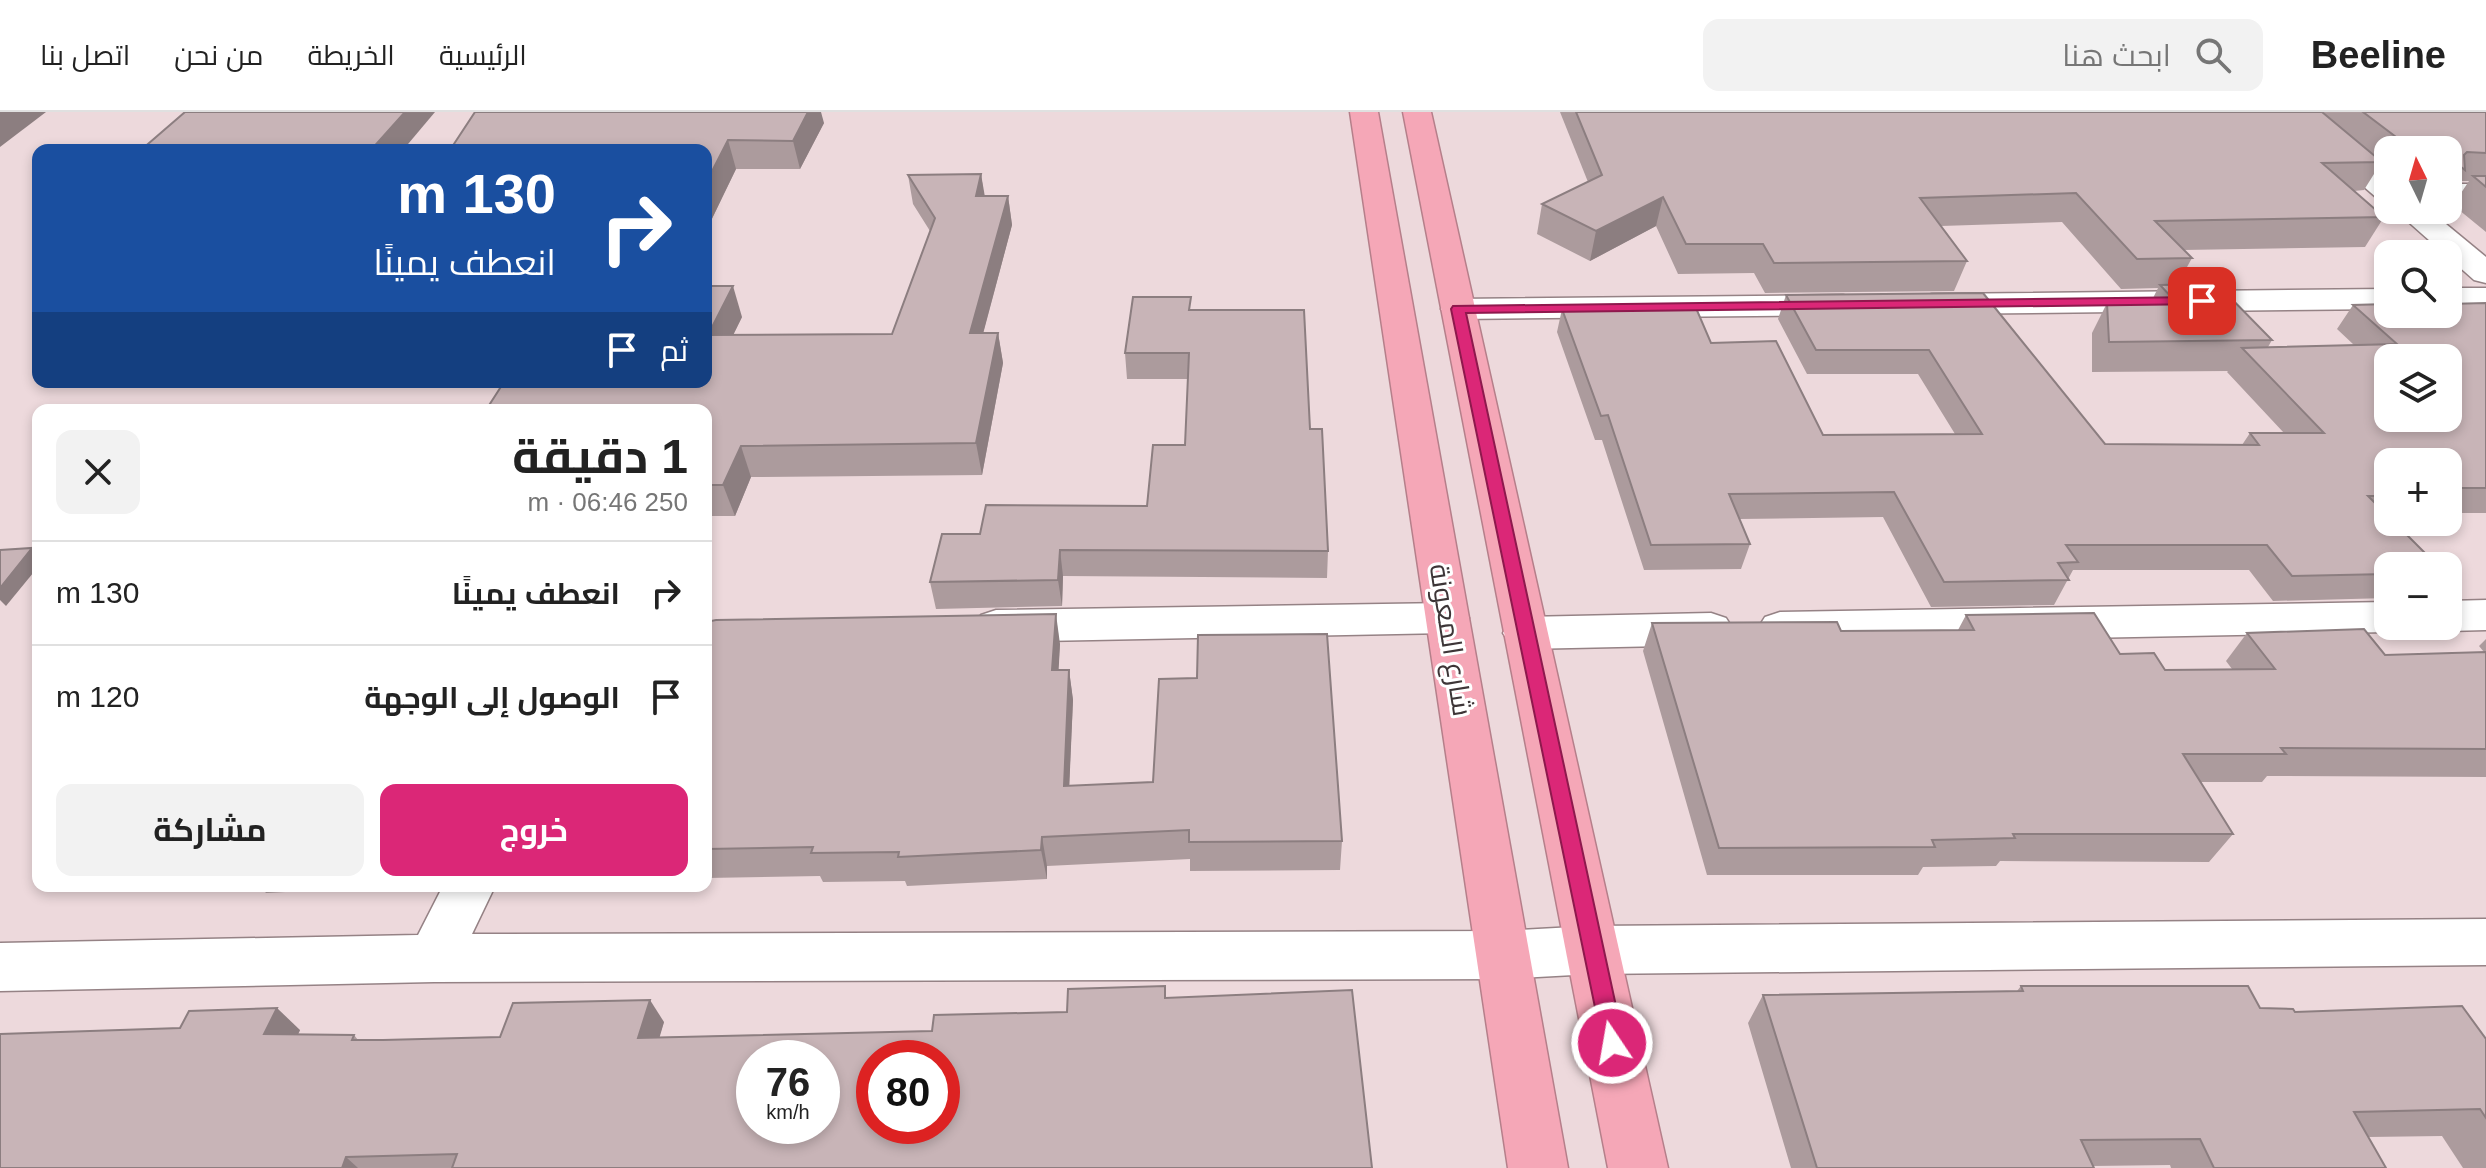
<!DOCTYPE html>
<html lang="ar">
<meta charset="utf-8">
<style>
body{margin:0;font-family:Arial,Cairo,sans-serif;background:#f2f2f2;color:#222;direction:rtl;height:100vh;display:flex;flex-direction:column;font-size:30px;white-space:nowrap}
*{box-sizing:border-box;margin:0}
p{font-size:26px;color:#767676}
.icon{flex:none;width:44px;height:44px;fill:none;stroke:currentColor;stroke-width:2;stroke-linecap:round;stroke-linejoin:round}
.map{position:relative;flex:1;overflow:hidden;direction:ltr}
.drawer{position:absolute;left:32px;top:292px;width:680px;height:488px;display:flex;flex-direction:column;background:#fff;border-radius:16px;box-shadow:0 4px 12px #0003;direction:rtl}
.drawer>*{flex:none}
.top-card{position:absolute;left:32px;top:32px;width:680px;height:244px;border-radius:16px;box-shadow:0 4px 12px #0003;direction:rtl;background:#1a4fa0;color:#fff;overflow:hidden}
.needle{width:52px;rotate:355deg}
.tools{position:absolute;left:2374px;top:24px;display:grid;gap:16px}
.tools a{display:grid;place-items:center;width:88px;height:88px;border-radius:16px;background:#fff;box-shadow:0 4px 12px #0003;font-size:40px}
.speed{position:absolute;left:736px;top:928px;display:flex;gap:16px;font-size:40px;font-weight:700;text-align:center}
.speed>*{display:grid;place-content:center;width:104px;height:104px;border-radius:50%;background:#fff;box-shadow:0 4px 12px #0003;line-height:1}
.speed small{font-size:20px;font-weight:400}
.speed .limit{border:12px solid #d22;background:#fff;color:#111}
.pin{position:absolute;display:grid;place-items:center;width:68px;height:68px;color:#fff;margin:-34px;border-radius:16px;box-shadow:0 4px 12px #0006}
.me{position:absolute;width:88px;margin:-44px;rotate:348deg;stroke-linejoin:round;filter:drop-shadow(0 0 6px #0008)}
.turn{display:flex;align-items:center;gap:28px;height:168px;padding:0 24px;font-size:36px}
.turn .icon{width:104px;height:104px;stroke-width:2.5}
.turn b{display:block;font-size:56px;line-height:68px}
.then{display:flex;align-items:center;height:76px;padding:0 24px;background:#0003;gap:16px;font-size:30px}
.round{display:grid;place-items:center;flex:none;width:84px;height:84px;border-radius:16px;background:#f2f2f2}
.head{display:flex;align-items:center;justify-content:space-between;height:136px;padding:0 24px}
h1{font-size:48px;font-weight:700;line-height:60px}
.cta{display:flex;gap:16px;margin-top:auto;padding:16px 24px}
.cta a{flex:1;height:92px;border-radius:16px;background:#db2777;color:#fff;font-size:32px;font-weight:700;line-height:92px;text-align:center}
.cta a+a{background:#f2f2f2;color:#222}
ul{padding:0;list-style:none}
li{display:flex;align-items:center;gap:24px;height:104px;padding:0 24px;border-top:2px solid #e0e0e0}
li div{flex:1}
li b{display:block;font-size:30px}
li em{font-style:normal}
header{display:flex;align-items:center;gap:48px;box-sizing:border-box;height:112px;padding:0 40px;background:#fff;border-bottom:2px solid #e0e0e0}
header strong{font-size:38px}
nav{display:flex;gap:44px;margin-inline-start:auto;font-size:28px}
.search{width:560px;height:72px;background:#f2f2f2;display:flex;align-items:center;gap:20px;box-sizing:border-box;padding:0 28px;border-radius:16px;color:#767676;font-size:30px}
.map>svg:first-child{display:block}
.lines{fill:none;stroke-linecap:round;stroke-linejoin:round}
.minor-casing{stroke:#958285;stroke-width:3}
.highway-casing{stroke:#b57f8a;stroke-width:3}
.minor{fill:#fff;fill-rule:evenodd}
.highway{fill:#f5a7b7;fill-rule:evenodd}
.wall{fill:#ac9b9d}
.shaded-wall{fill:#8c7e80}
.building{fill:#c8b4b7;stroke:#8c7e80;stroke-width:2;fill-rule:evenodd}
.route{fill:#db2777;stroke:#8e194d;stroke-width:2}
.labels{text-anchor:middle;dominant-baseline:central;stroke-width:6;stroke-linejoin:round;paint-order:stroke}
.street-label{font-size:28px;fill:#3d3537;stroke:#fff}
</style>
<header>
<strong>Beeline</strong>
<div class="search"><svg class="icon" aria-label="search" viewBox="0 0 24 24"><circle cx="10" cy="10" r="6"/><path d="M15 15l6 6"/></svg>ابحث هنا</div>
<nav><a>الرئيسية</a><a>الخريطة</a><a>من نحن</a><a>اتصل بنا</a></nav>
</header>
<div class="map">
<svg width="2486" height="1056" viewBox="0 0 2486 1056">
<rect width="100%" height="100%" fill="#edd9dc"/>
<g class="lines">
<g class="minor-casing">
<g id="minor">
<polygon points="2277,0 2308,0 2388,65 2388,89 2377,86"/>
<rect x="2448" y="72" width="38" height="18"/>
<polygon points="2395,98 2429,98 2486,145 2486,171 2474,168"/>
<rect x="2448" y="176" width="38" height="20"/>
<polygon points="2388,177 2388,197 1932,202 1920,199 1915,192 1920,185 1932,182"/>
<polygon points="1843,183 1855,186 1860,193 1855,200 1843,203 1458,207 1446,204 1441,197 1446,190 1458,187"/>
<polygon points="2486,488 2486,518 2448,519 2432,514 2448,514 2448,489"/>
<polygon points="2388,490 2388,514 2404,514 2388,520 1780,532 1765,527 1758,516 1765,505 1780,500"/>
<polygon points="1447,491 1462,495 1469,506 1462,517 1447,521 996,530 981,525 974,514 981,503 996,498"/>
<polygon points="1711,501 1726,506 1733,517 1726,528 1711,533 1525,537 1510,532 1503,521 1510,510 1525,505"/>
<polygon points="443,774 495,774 472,822 1502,819 1592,814 2486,807 2486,853 1592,862 1502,867 434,870 0,879 0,831 418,823"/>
</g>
</g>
<g class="highway-casing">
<g id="highway">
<polygon points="1350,0 1378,0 1568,1056 1508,1056"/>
<polygon points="1403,0 1431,0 1668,1056 1608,1056"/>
</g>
</g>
<use href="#minor" class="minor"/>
<use href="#highway" class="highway"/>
</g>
<g class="wall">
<polygon points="475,0 824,11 800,57 736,57 706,119 706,38"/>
<polygon points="1560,0 2486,0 2486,120 2453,93 2469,69 2457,69 2448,82 2448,38 2388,38 2388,61 2379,54 2364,78 2354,79 2384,105 2365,135 2183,138 2192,146 2177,173 2272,228 2268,235 2354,233 2337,217 2353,193 2486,191 2486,401 2448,401 2448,350 2388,350 2388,486 2273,489 2249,458 2073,458 2054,493 1931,495 1883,405 1739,407 1750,432 1741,457 1644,458 1602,328 1595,328 1557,220 1562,197 1711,231 1823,323 1955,322 1918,262 1807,262 1778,207 1786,183 1983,181 2105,332 2242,333 2250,321 2284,321 2227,260 2228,259 2092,260 2092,221 2107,191 2151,190 2158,176 2121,177 2062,110 1941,114 1967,149 1954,179 1765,181 1754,161 1678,162 1656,114 1590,149 1537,122 1542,92 1588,70"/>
<polygon points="981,62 984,84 1008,84 1012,113 983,221 998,221 1003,251 982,363 751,365 735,404 706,404 706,298 504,270 742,205 733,223 892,222 930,119 913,92 908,63"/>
<polygon points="1191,198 1310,317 1328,439 1327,466 1063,464 1062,494 936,497 930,470 980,422 1147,394 1185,333 1188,267 1127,267 1125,241"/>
<polygon points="1966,503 2120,542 2165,558 2232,557 2226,549 2247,521 2385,543 2484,540 2479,534 2486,527 2486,665 2267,664 2262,670 2200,670 2233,722 2209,750 2000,749 1996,754 1923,755 1918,763 1707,763 1643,539 1652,511 1841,519 1958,518"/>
<polygon points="706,510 1060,532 1058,558 1069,558 1073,588 1069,674 1342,729 1340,758 1190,759 1190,747 1047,754 1047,767 907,774 905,769 823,770 820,764 706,766"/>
<polygon points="260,774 401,774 266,781"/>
<polygon points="2021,874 2295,900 2486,927 2486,1056 2463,1056 2442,1024 2368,1025 2386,1056 2171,1056 2170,1053 2093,1054 2094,1056 1791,1056 1748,911 1763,883 2017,879"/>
<polygon points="1166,886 1372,1056 0,1056 180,916 300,918 298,923 354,923 358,928 383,928 500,925 664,910 659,925 932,919"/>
</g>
<g class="shaded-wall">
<polygon points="0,0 46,0 0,35"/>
<polygon points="405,0 435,0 403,38 371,38"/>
<polygon points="808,0 821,0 824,11 800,57 793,29"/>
<polygon points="728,28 736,57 706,119 706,71"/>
<polygon points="981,62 986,91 976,84"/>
<polygon points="1008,84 1012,113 975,252 970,221"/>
<polygon points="1663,85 1656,114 1590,149 1596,119"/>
<polygon points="733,174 742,205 718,254 708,223"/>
<polygon points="998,221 1003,251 982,363 976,331"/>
<polygon points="741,334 751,365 735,404 723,373"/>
<polygon points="32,436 38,443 38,455 6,494 0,488 0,476"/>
<polygon points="1060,438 1063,464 1062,494 1058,468"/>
<polygon points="1056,502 1060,532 1057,588 1052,558"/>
<polygon points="1069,558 1073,588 1068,704 1064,674"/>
<polygon points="1042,725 1047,754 1047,767 1041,738"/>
<polygon points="650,888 664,910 653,948 638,926"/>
<polygon points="277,896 300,918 287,944 264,922"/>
<polygon points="346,1045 358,1056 342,1056"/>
</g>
<g class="building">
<polygon points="185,0 405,0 371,38 141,38"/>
<polygon points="475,0 808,0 793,29 728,28 706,71 706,38 450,38"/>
<polygon points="1576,0 2322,0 2382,50 2322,51 2384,105 2155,109 2192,146 2137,147 2076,81 1920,86 1967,149 1774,151 1763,132 1686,132 1663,85 1596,119 1542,92 1602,63"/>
<polygon points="2363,0 2486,0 2486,41 2467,40 2464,43 2465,58 2452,48 2448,48 2448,38 2409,38 2408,34"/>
<polygon points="981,62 976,84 1008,84 970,221 998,221 976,331 741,334 723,373 706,373 706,298 486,298 504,270 706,270 706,174 733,174 708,223 892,222 935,106 908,63"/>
<polygon points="2473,64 2486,64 2486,75"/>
<polygon points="2217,172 2272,228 2109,230 2107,191 2175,189 2160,173"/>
<path d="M1983,181L2105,332L2259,333L2250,321H2324L2242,236L2397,232L2353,193L2388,192V202H2448V192L2486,191V376H2448V350H2388V384H2368L2388,404V410H2394L2438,454H2388V462L2292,464L2267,433H2066L2078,450L2058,451L2069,468L1944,470L1894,380L1729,382L1750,432L1651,433L1608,303L1601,304L1562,197L1696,196L1711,231L1776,229L1823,323L1982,322L1929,238H1816L1786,183ZM2388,246H2448V306H2388Z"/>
<polygon points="1133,185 1191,185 1189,198 1304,198 1310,317 1322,317 1328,439 1060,438 1058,468 930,470 942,422 980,422 986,393 1147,394 1153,333 1185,333 1189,241 1125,241"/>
<polygon points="32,436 0,476 0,438"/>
<polygon points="2094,501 2120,542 2154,541 2165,558 2275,557 2247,521 2364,517 2385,543 2486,540 2486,637 2281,636 2286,642 2183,642 2233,722 2013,722 2015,726 1932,728 1935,735 1719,736 1652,511 1837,510 1841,519 1974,518 1966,503"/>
<polygon points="1056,502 1052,558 1069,558 1064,674 1153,670 1159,567 1197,566 1198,523 1327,522 1342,729 1189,730 1189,718 1042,725 1041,738 898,745 899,740 811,741 813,735 706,737 706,510 716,508"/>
<path d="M1165,874V886L1352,878L1372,1056H452L457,1042L346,1045L342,1056H0V922L180,916L189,899L277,896L264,922L354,923L352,928H383L500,925L513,891L650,888L638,926L932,919L934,903L1067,900L1068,877ZM754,946H822V1014H754ZM874,946H942V1014H874Z"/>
<polygon points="2021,874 2248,874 2260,896 2293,897 2295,900 2462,894 2486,927 2486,1006 2480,997 2354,1000 2386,1056 2214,1056 2200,1027 2081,1028 2094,1056 1817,1056 1763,883 2023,879"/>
</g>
<polygon class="route" points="2202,185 2209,189 2207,192 1466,201 1624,931 1620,939 1612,942 1604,939 1451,197 1453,194"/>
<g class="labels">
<g class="street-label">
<text transform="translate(1451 528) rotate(81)">شارع المعونة</text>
</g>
</g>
</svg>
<div class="tools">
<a><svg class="needle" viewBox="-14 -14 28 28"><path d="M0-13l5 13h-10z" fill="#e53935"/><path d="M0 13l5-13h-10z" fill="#767676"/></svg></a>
<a><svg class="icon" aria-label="search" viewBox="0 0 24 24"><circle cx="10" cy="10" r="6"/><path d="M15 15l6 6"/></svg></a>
<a><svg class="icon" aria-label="layers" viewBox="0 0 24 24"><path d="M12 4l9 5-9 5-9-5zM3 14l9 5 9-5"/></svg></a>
<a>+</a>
<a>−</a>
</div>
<div class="speed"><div>76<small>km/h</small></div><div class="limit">80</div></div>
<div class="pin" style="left:2202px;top:189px;background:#d93025"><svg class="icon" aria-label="arrive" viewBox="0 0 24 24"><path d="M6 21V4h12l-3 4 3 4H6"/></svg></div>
<svg class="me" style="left:1612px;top:931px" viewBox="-20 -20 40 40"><circle r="17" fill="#db2777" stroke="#fff" stroke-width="3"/><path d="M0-11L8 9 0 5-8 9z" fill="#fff"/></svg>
<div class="top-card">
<div class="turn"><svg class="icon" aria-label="right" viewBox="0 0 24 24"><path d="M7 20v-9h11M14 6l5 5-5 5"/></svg><div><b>130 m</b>انعطف يمينًا</div></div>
<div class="then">ثم<svg class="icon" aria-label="arrive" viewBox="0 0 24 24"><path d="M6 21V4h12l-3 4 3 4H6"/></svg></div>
</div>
<section class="drawer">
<div class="head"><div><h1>1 دقيقة</h1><p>250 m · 06:46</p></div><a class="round"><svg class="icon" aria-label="close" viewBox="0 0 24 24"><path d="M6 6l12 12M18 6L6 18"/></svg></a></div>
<ul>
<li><svg class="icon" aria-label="right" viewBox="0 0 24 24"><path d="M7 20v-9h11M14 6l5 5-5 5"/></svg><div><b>انعطف يمينًا</b></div><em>130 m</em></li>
<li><svg class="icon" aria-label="arrive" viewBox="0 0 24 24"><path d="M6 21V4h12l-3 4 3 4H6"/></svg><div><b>الوصول إلى الوجهة</b></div><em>120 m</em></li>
</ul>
<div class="cta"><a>خروج</a><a>مشاركة</a></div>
</section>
</div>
